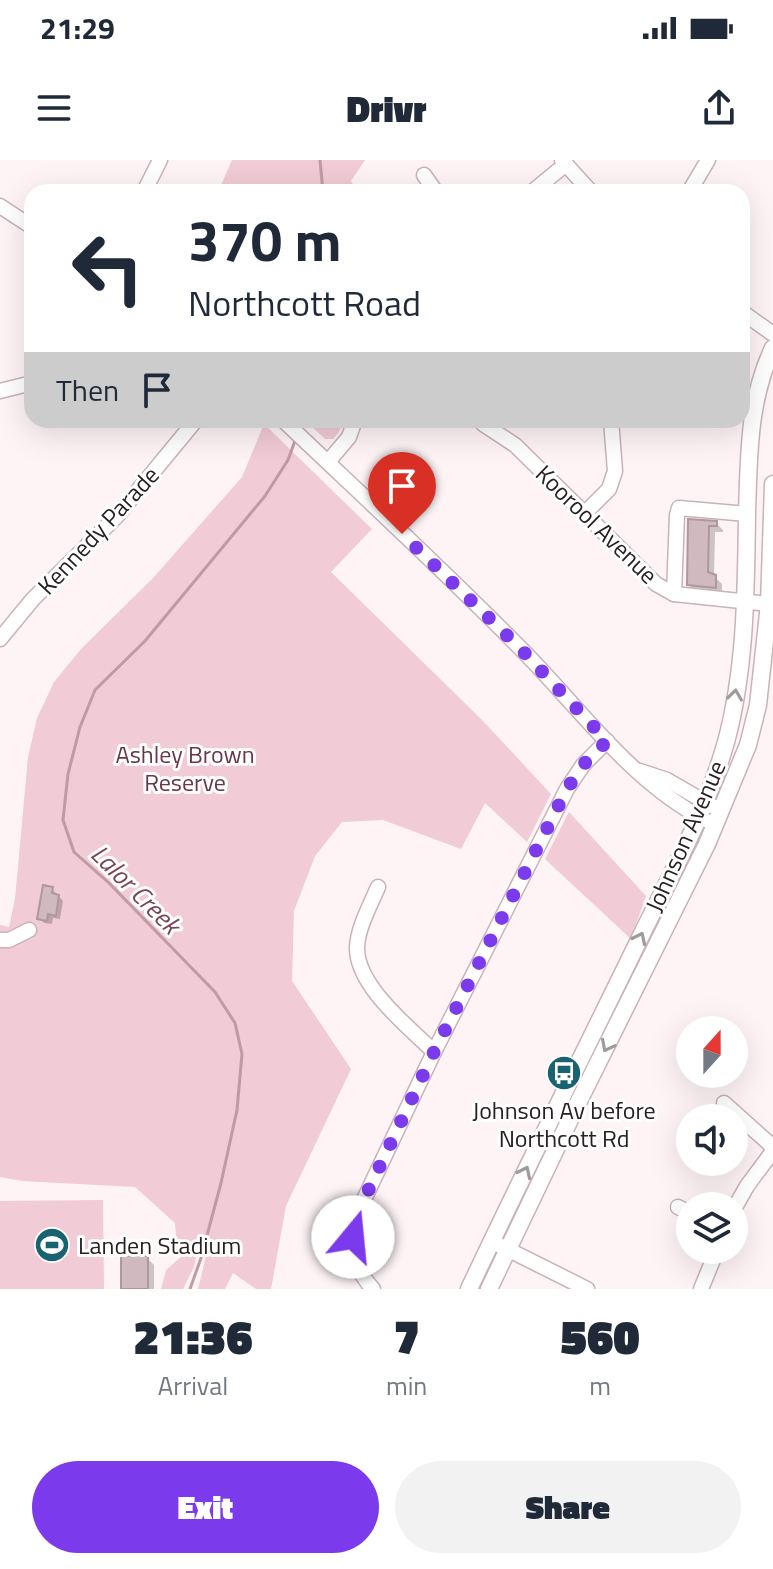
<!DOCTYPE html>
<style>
body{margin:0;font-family:"Titillium Web",sans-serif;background:#f2f2f3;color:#1f2937;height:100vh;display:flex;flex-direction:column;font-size:30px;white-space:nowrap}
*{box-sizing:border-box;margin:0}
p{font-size:26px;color:#747a83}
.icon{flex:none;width:44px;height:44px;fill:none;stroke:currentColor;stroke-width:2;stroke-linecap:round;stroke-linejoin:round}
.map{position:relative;height:1129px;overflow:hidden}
.side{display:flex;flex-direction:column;background:#fff;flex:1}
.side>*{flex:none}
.banner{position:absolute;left:24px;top:24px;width:726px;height:244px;border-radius:24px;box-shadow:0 8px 32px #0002;background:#fff;color:#1f2937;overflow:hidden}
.needle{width:52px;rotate:21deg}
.controls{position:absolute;left:676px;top:856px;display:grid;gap:16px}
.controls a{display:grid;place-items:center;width:72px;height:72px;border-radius:50%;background:#fff;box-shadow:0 8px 32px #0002;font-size:40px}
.pin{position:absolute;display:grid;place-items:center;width:68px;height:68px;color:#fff;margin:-82px -34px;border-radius:50% 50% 50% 0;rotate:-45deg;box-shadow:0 0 8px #0007}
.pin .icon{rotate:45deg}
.me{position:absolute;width:88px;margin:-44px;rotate:17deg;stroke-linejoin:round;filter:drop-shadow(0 0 6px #0008)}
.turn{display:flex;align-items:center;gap:28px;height:168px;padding:0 32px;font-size:36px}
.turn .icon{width:104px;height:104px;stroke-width:2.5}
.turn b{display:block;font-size:56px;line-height:68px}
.then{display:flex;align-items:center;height:76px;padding:0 32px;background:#0003;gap:16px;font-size:30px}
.eta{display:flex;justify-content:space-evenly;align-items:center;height:136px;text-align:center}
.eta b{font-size:48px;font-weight:800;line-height:56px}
.primary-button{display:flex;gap:16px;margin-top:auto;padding:16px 32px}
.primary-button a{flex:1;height:92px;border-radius:48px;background:#7c3aed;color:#fff;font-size:32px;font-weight:800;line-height:92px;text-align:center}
.primary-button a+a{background:#f2f2f3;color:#1f2937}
.status{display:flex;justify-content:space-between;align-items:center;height:56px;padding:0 40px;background:#fff;direction:ltr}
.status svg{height:22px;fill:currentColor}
header{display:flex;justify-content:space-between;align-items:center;height:104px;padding:0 32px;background:#fff;font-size:36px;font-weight:800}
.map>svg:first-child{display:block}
.green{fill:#f1cbd5}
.shadow{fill:#0003}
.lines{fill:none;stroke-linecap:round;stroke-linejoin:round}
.stream{stroke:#bf9ba4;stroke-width:3}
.building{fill:#d0babf;stroke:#ae989d;stroke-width:2}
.minor-casing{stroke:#c9b2b8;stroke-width:17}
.major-casing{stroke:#c9b2b8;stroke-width:19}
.minor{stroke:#fff;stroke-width:14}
.major{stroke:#fff;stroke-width:16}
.oneway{stroke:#9e9b9c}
.route{stroke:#7c3aed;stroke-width:14;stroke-dasharray:0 25.2}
.labels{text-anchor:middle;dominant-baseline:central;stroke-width:6;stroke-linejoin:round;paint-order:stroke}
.street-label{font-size:24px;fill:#282022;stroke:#fff}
.park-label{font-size:24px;fill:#6a3747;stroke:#fff}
.poi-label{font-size:24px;fill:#282022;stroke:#fff}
.water-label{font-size:26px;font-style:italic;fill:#7a4555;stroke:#fff}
</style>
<div class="status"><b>21:29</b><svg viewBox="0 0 49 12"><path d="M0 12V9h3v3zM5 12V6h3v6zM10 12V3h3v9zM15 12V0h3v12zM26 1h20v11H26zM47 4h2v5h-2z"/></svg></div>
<header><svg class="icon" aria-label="menu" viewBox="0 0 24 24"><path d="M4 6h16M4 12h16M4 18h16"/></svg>Drivr<svg class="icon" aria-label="share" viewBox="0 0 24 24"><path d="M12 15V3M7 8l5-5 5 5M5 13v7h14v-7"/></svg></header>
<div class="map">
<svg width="773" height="1129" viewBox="0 0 773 1129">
<rect width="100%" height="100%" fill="#fef4f6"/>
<g class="green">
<polygon points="232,0 365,0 351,21 358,32 218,32"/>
<polygon points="305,260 343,260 339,272 333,279 325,279"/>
<polygon points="264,264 372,369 331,412 483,561 551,634 527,682 485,643 461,689 383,660 342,662 315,696 294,751 292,821 351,909 286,1046 271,1129 256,1129 233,1113 225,1129 198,1129 207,1092 199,1084 194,1107 183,1129 161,1129 166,1110 182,1096 176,1076 175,1063 135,1027 22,1021 0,1017 0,765 9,767 15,739 28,597 37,558 54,522 81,489 154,417 242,317"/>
<polygon points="569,652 646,736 631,779 545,699"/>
<polygon points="103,1040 104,1129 0,1129 0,1041"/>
</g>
<g class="shadow">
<polygon points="690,361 716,363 723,370 723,372 715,372 714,416 722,424 722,434 696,431 689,425"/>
<polygon points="52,729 63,741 60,759 53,758 52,764 44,763 40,758"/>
<polygon points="147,1098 154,1105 154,1129 123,1129"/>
</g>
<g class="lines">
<g class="stream">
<polyline points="320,0 323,32"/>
<polyline points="190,1129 201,1098 221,1023 237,950 242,894 235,863 215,832 109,723 74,692 63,660 68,614 80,567 95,530 145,481 265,336 288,300 296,278"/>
</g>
</g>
<g class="building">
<polygon points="688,359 717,361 717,366 709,366 708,412 716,415 716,428 687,425"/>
<polygon points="43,725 53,727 52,733 59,735 56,756 48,754 47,761 37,759"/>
<rect x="121" y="1096" width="27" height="33"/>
</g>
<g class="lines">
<g class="minor-casing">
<g id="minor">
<polyline points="562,0 591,32"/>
<polyline points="424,15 436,32"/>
<polyline points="144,32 160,0"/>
<polyline points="532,32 566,4"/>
<polyline points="689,32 708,0"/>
<polyline points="0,46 32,67"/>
<polyline points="742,152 773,174"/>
<polyline points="0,231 32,223"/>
<path d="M283,260C365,338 449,415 528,496C584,554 633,622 705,660"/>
<polyline points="483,264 515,285 656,424 674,434 769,444"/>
<polyline points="328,302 349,277 355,260"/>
<polyline points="586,352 609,329 615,311 611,260"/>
<polyline points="674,434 677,355 679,348 747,354"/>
<polyline points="0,479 33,439 116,357 196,260"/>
<polyline points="640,611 667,620 714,647"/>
<path d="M378,727C370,746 358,767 357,787C356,826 408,866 434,892"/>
<polyline points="0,780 9,780 29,770"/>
<polyline points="724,943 773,987"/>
<polyline points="678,1047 690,1053"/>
<polyline points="734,1049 747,1026 773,991"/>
<polyline points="499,1085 587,1129"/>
<path d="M373,1129C351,1106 350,1079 359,1050L434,892L567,629L583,605L607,581"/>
<polyline points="701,1129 717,1090"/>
</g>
</g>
<g class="major-casing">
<g id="major">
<path d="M469,1129C523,1014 580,901 636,786C668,720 706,653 726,582C746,508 746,429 747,353C749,296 748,241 773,188"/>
<polyline points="489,1129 576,947 707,684 748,585 758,545 769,444 773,324"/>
</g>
</g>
<use href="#minor" class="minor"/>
<use href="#major" class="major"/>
</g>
<defs><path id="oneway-chevron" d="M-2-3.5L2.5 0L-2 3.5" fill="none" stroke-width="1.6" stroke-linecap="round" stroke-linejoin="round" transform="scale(2)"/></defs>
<g class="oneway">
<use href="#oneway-chevron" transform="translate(735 535) rotate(-82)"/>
<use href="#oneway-chevron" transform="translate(640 778) rotate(-64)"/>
<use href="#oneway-chevron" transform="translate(607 886) rotate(117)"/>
<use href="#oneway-chevron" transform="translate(525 1012) rotate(-64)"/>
</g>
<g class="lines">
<polyline class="route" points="353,1077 359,1050 434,892 567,629 583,605 607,581 519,487 402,374"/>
</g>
<defs>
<g id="bus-disc" transform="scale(1.8)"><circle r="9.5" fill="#196371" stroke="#fff"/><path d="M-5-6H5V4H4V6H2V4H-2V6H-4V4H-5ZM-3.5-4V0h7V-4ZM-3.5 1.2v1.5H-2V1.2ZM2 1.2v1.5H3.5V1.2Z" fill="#fff"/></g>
<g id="stadium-disc" transform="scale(1.8)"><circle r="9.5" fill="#196371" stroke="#fff"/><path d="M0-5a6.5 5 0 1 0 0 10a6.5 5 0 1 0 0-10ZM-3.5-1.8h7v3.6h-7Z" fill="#fff"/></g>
</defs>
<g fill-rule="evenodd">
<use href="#bus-disc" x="564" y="913"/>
<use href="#stadium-disc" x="52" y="1085"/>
</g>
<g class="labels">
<g class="street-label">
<text transform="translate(597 364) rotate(44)">Koorool Avenue</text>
<text transform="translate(98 370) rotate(-47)">Kennedy Parade</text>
<text transform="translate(685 676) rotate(-66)">Johnson Avenue</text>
</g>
<g class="park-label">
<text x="185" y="594">Ashley Brown<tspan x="185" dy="28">Reserve</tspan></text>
</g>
<g class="poi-label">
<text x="564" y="950">Johnson Av before<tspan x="564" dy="28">Northcott Rd</tspan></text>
<text x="78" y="1085" text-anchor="start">Landen Stadium</text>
</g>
<g class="water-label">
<text transform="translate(136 729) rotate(45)">Lalor Creek</text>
</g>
</g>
</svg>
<div class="controls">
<a><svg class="needle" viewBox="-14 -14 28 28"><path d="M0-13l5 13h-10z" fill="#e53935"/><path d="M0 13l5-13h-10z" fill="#747a83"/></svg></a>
<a><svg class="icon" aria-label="sound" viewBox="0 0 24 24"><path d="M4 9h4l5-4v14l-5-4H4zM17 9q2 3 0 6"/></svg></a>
<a><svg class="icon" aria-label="layers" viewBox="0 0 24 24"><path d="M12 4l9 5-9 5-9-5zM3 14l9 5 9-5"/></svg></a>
</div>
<div class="pin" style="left:402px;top:374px;background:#d93025"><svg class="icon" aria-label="arrive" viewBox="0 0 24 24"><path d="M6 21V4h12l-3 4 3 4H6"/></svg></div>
<svg class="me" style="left:353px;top:1077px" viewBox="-20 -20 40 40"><circle r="19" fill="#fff"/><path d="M0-13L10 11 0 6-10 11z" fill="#7c3aed"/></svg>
<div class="banner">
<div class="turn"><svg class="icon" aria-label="left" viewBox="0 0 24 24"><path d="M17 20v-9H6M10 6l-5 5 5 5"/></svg><div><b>370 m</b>Northcott Road</div></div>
<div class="then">Then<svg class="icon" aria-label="arrive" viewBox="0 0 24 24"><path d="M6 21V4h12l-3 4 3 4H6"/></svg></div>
</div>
</div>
<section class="side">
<div class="eta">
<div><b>21:36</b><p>Arrival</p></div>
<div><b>7</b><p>min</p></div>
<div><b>560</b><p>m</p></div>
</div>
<div class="primary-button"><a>Exit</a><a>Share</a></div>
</section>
